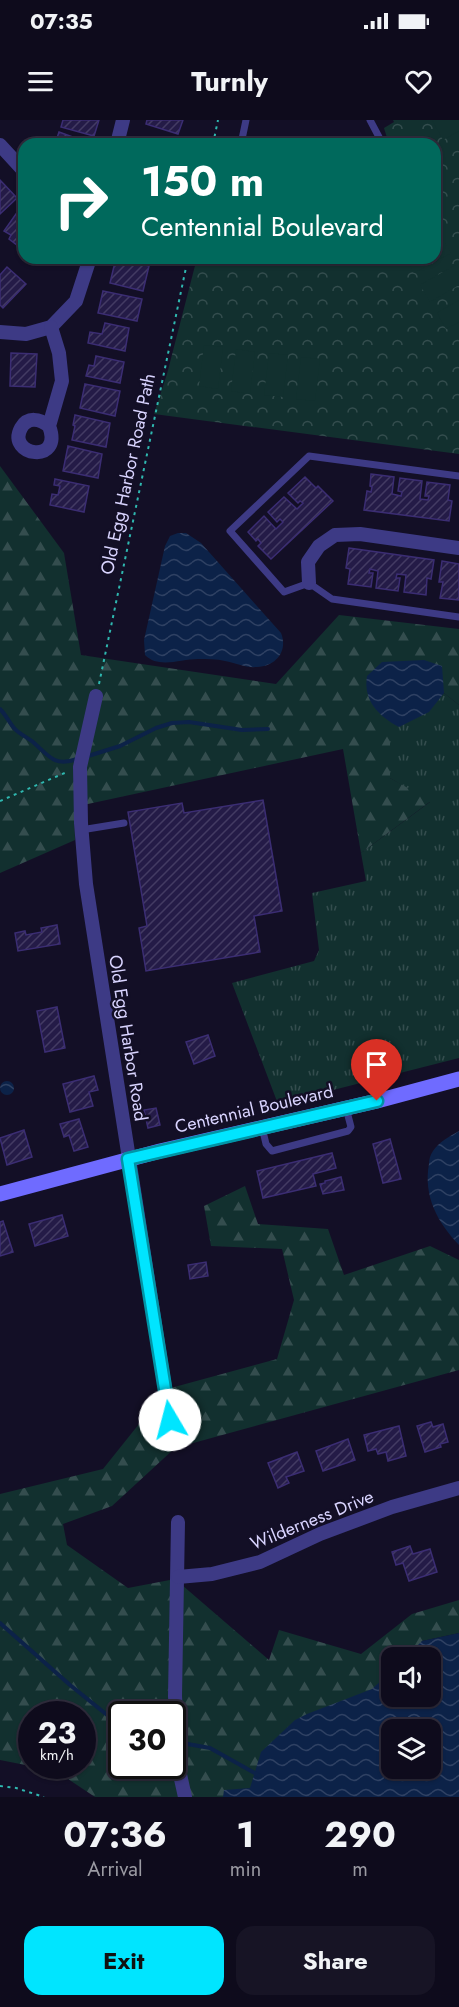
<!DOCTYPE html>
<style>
body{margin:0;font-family:Jost,sans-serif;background:#171425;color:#f1f3f6;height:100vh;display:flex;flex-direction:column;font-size:22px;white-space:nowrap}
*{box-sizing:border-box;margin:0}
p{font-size:20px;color:#9b9ba3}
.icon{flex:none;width:33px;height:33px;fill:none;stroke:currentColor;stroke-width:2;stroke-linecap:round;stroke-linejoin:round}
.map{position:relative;height:1677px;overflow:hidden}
.details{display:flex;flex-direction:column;background:#0e0b1c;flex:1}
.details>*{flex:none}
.hud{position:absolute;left:18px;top:18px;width:423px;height:126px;border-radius:18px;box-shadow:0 2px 4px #0004,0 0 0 2px #2e2b3b;background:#00695c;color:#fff;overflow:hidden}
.tools{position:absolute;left:381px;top:1527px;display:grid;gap:12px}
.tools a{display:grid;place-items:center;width:60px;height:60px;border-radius:12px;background:#0e0b1c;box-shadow:0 2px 4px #0004,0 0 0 2px #2e2b3b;font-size:30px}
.speed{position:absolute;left:18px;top:1581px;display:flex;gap:12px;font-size:30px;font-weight:700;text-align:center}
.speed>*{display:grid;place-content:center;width:78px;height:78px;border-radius:50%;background:#0e0b1c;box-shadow:0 2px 4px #0004,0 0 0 2px #2e2b3b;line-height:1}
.speed small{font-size:15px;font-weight:400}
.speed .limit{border:3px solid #111;border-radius:9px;background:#fff;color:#111}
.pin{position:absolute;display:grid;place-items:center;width:51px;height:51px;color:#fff;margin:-62px -26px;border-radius:50% 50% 50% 0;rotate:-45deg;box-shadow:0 0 6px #0007}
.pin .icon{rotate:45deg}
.me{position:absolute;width:66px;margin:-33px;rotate:352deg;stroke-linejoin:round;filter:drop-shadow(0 0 4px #0008)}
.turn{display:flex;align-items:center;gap:21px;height:126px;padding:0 24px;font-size:27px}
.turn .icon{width:78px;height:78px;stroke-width:2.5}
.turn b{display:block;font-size:42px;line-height:51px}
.eta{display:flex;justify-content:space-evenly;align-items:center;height:102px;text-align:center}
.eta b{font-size:36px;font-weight:700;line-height:42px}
.primary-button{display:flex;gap:12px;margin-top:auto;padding:12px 24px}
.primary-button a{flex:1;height:69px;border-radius:18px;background:#00e5ff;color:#111;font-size:24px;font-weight:700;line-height:69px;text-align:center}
.primary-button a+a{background:#171425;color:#f1f3f6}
.status{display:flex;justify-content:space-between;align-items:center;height:42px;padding:0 30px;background:#0e0b1c;direction:ltr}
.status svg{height:16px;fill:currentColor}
header{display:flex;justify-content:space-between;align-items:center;height:78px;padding:0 24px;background:#0e0b1c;font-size:27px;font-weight:700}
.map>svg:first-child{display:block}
.grass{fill:url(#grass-tufts)}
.forest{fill:url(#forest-firs);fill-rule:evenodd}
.park{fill:url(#park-crowns)}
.pitch{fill:#12302f}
.water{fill:url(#water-waves);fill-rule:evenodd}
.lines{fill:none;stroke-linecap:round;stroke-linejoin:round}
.stream{stroke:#0c2248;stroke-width:4}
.building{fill:url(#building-hatch);stroke:#3b2d73;stroke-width:1.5}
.path{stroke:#2fb8b0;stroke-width:2;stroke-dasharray:3 4.5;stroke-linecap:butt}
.service{stroke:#3d3a85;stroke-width:7}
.minor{stroke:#3d3a85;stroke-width:14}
.secondary{stroke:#6f6bff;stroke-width:15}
.route-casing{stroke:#0095a6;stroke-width:15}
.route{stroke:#00e5ff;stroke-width:10}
.labels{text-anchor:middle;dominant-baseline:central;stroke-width:5;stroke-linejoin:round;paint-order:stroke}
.street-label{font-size:18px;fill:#d9d4ff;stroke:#130f26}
</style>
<div class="status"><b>07:35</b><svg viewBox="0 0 49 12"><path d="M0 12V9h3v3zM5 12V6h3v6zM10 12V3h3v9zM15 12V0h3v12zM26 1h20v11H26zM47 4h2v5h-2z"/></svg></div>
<header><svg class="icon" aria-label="menu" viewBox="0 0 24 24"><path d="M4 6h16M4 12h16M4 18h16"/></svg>Turnly<svg class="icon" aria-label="heart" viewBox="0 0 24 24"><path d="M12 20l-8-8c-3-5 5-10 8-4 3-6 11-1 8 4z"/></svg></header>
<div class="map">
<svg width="459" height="1677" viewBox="0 0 459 1677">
<defs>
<pattern id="grass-tufts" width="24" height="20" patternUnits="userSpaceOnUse" patternTransform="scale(1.5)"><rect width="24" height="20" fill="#12302f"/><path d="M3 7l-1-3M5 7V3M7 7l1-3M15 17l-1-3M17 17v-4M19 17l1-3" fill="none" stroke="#344d4e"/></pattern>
<pattern id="forest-firs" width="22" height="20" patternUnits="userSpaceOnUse" patternTransform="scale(1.5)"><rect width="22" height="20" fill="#12302f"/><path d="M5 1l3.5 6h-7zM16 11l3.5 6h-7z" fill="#344d4e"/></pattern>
<pattern id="park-crowns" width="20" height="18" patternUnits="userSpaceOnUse" patternTransform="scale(1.5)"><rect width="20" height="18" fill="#12302f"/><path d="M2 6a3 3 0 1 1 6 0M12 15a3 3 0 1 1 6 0" fill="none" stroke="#344d4e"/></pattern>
<pattern id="water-waves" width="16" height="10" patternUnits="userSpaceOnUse" patternTransform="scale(1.5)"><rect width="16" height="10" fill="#0c2248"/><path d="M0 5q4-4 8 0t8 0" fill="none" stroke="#2f4163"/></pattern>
<pattern id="building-hatch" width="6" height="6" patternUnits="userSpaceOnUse" patternTransform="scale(1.5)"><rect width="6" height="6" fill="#241b47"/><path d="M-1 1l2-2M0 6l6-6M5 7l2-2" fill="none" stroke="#433b63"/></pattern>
</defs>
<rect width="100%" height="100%" fill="#130f26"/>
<polygon class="grass" points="444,573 459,585 459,938 278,984 232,863 314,841 319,830 312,773 366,761 361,733 430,682 390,658 390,605"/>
<g class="forest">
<polygon points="0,346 64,433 81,535 276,564 339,495 459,509 459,585 444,573 390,606 390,658 431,681 361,733 343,629 74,687 75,720 0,753"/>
<path d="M245,1066L258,1104L328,1109L344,1155L430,1126L459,1140V1250L175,1328L112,1386L63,1404L67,1425L128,1468L175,1459L269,1540L279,1510L361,1534L412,1494L459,1480V1513L422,1521L414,1537L392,1538L391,1561L253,1677H95L56,1651L0,1640V1374L103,1349L167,1269L277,1239L294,1180L282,1129L211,1126L204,1086ZM32,1594H82V1646H32ZM122,1594H172V1646H122Z"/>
</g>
<polygon class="park" points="393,0 459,0 459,334 154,294 167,254 197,138 435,138 435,24 389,24 384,8 394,2"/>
<g class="pitch">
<polygon points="432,0 459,0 459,11 443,20"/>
<polygon points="441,116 451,133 414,153 406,138 435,138 435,120"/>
<polygon points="457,144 459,148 459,165 430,182 420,165"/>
<polygon points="459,180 459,202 446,209 437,193"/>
<polygon points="204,225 223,227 218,269 199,266"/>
<polygon points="236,229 255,232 250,274 231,271"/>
<polygon points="269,233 288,235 283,277 264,275"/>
<polygon points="301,237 320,239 315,281 296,279"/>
</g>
<g class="water">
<path d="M178,413H186L201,423L281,513C288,530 277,546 257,547C246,548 236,543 225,541C217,539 207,539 198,539C180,539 159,549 145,535L144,520L165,426L170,416Z"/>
<path d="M424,540L442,546L444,573L429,592L399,607C378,596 363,580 367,556L382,542Z"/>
<circle cx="7" cy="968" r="7"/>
<path d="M459,1011V1125C438,1103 423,1076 429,1044C429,1040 430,1035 433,1031C439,1022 450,1016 459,1011Z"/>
<path d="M459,1513V1677H223L224,1670L250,1668L261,1632L295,1600L307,1594L372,1569L382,1560L391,1557L392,1576H430V1538L414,1537L418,1525L422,1521ZM392,1610H430V1648H392Z"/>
</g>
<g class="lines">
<g class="stream">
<path d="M0,589C6,595 9,602 14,608C19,614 27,617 33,622C49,636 54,647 77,639"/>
<polyline points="85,637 120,626 156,608 172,603 189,602 242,610 268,609"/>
<polyline points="0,1503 70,1565 122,1607"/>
<polyline points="182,1623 210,1628 260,1656"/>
</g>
</g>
<g class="building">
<polygon points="63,0 99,0 94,16 61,7"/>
<polygon points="147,0 183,0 178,14 146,4"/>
<polygon points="59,12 92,24 55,24"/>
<polygon points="0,60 17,78 0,94"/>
<polygon points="23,84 24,125 19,121 17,125 9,119 11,115 4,111"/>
<polygon points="116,138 149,146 143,171 110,163"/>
<polygon points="7,147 26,164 3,188 0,185 0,155"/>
<polygon points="103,171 142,179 137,201 98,193"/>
<polygon points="105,203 129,208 125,231 88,223 90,212 102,214"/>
<polygon points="11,233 37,234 35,267 10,266"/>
<polygon points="96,236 124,242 120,263 86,256 89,245 94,246"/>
<polygon points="85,264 120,271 115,296 80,288"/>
<polygon points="75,295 110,303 106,327 72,320 75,306 73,305"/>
<polygon points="68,326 102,334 98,358 63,351"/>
<polygon points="371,354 394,357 392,374 401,376 402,372 398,371 400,358 422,361 420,379 428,380 429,376 425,376 427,362 450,365 448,380 452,381 449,401 364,390 367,371 371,372 372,367 370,366"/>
<polygon points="305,357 316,368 318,366 333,381 271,439 258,426 261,423 258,419 256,421 248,412 264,396 276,409 283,402 280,399 277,402 268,392 284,377 297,389 303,383 300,381 298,383 288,373"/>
<polygon points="55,359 89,366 84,392 50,385 52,374 58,375 60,366 54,365"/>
<polygon points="349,428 434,440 431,459 427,458 426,475 404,472 406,455 397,454 396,458 400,458 398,471 376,468 378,451 370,449 369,453 373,453 371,467 348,464 350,449 346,448"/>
<polygon points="442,441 459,444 459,480 440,478 443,462 439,462"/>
<polygon points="263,680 282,791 254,796 260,832 146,851 139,808 147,806 128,692 182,683 184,693"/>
<polygon points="57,805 60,824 18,831 15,813 25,811 26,815 42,812 41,808"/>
<polygon points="57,887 65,928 45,932 37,891"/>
<polygon points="208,915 215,936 194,944 186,922"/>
<polygon points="94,956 98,970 89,972 93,986 70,992 63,964"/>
<polygon points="156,988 160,1005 148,1008 144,990"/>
<polygon points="79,999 88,1027 74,1031 69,1015 64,1017 60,1004"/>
<polygon points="24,1010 32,1037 7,1045 0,1018"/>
<polygon points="390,1019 401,1059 383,1063 373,1024"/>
<polygon points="332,1033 336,1048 313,1054 316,1066 263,1078 257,1051"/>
<polygon points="341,1057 344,1070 323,1074 320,1064 325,1063 325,1061"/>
<polygon points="62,1095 68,1116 35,1126 29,1104"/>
<polygon points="3,1101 13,1132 0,1136 0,1102"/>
<polygon points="206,1142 208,1156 190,1159 188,1145"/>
<polygon points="431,1302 433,1307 443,1304 448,1322 440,1324 441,1327 425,1332 417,1306"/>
<polygon points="399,1306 406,1336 388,1341 386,1332 378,1334 376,1329 368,1331 364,1315"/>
<polygon points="348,1319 355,1340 323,1351 316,1331"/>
<polygon points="297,1332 304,1351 286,1357 289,1363 278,1368 268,1343"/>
<polygon points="410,1426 413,1434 430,1429 437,1452 409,1461 403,1443 396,1445 392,1432"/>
</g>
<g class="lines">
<g class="path">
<polyline points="213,24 218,0"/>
<polyline points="99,564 188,138"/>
<polyline points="0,681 67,652"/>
<polyline points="0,1666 16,1668 44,1677"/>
</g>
<g class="service">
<polyline points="370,0 379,17 378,24"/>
<polyline points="241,24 246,0"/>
<polyline points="459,356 309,336 230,411 284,472 309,463 332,479 459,497"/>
<polyline points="81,710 124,703"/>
<polyline points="262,1007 266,1024 272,1031 348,1011 351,1007 346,988"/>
</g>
<g class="minor">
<polyline points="117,24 123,0"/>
<polyline points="0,25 24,51"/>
<polyline points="0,212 26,214 51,207 76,181 90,138"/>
<path d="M49,306C64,345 6,336 21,308C28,296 40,299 49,306L62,261L59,233L51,207"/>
<polyline points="309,463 308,442 319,426 335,415 360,414 459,428"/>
<polyline points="96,576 80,647 81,703 86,764 170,1300"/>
<polyline points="178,1402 175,1576 179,1650 185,1677"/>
<polyline points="178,1457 212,1454 260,1442 320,1414 392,1387 459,1368"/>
</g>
<polyline class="secondary" points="0,1074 160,1031 377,981 459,959"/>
</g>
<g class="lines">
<g class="route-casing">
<polyline id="route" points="170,1300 128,1039 377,981"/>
</g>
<use href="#route" class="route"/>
</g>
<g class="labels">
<g class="street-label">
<text transform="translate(128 354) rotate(-78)">Old Egg Harbor Road Path</text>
<text transform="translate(128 918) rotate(81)">Old Egg Harbor Road</text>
<text transform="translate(254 989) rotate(-13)">Centennial Boulevard</text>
<text transform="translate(312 1400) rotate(-22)">Wilderness Drive</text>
</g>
</g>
</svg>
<div class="tools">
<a><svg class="icon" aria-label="sound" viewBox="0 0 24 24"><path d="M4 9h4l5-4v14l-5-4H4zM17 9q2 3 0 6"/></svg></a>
<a><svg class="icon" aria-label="layers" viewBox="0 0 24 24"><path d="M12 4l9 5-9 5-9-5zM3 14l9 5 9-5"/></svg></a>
</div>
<div class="speed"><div>23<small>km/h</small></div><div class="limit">30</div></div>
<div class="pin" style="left:377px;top:981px;background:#d93025"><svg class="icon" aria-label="arrive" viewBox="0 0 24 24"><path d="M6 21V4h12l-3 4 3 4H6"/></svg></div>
<svg class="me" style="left:170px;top:1300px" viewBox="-20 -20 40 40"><circle r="19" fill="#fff"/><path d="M0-13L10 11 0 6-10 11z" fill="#00e5ff"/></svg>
<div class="hud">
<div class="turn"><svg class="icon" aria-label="right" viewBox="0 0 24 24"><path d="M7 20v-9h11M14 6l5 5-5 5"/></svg><div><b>150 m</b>Centennial Boulevard</div></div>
</div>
</div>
<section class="details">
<div class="eta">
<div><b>07:36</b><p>Arrival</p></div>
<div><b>1</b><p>min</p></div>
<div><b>290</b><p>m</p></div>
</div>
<div class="primary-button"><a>Exit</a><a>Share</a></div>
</section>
